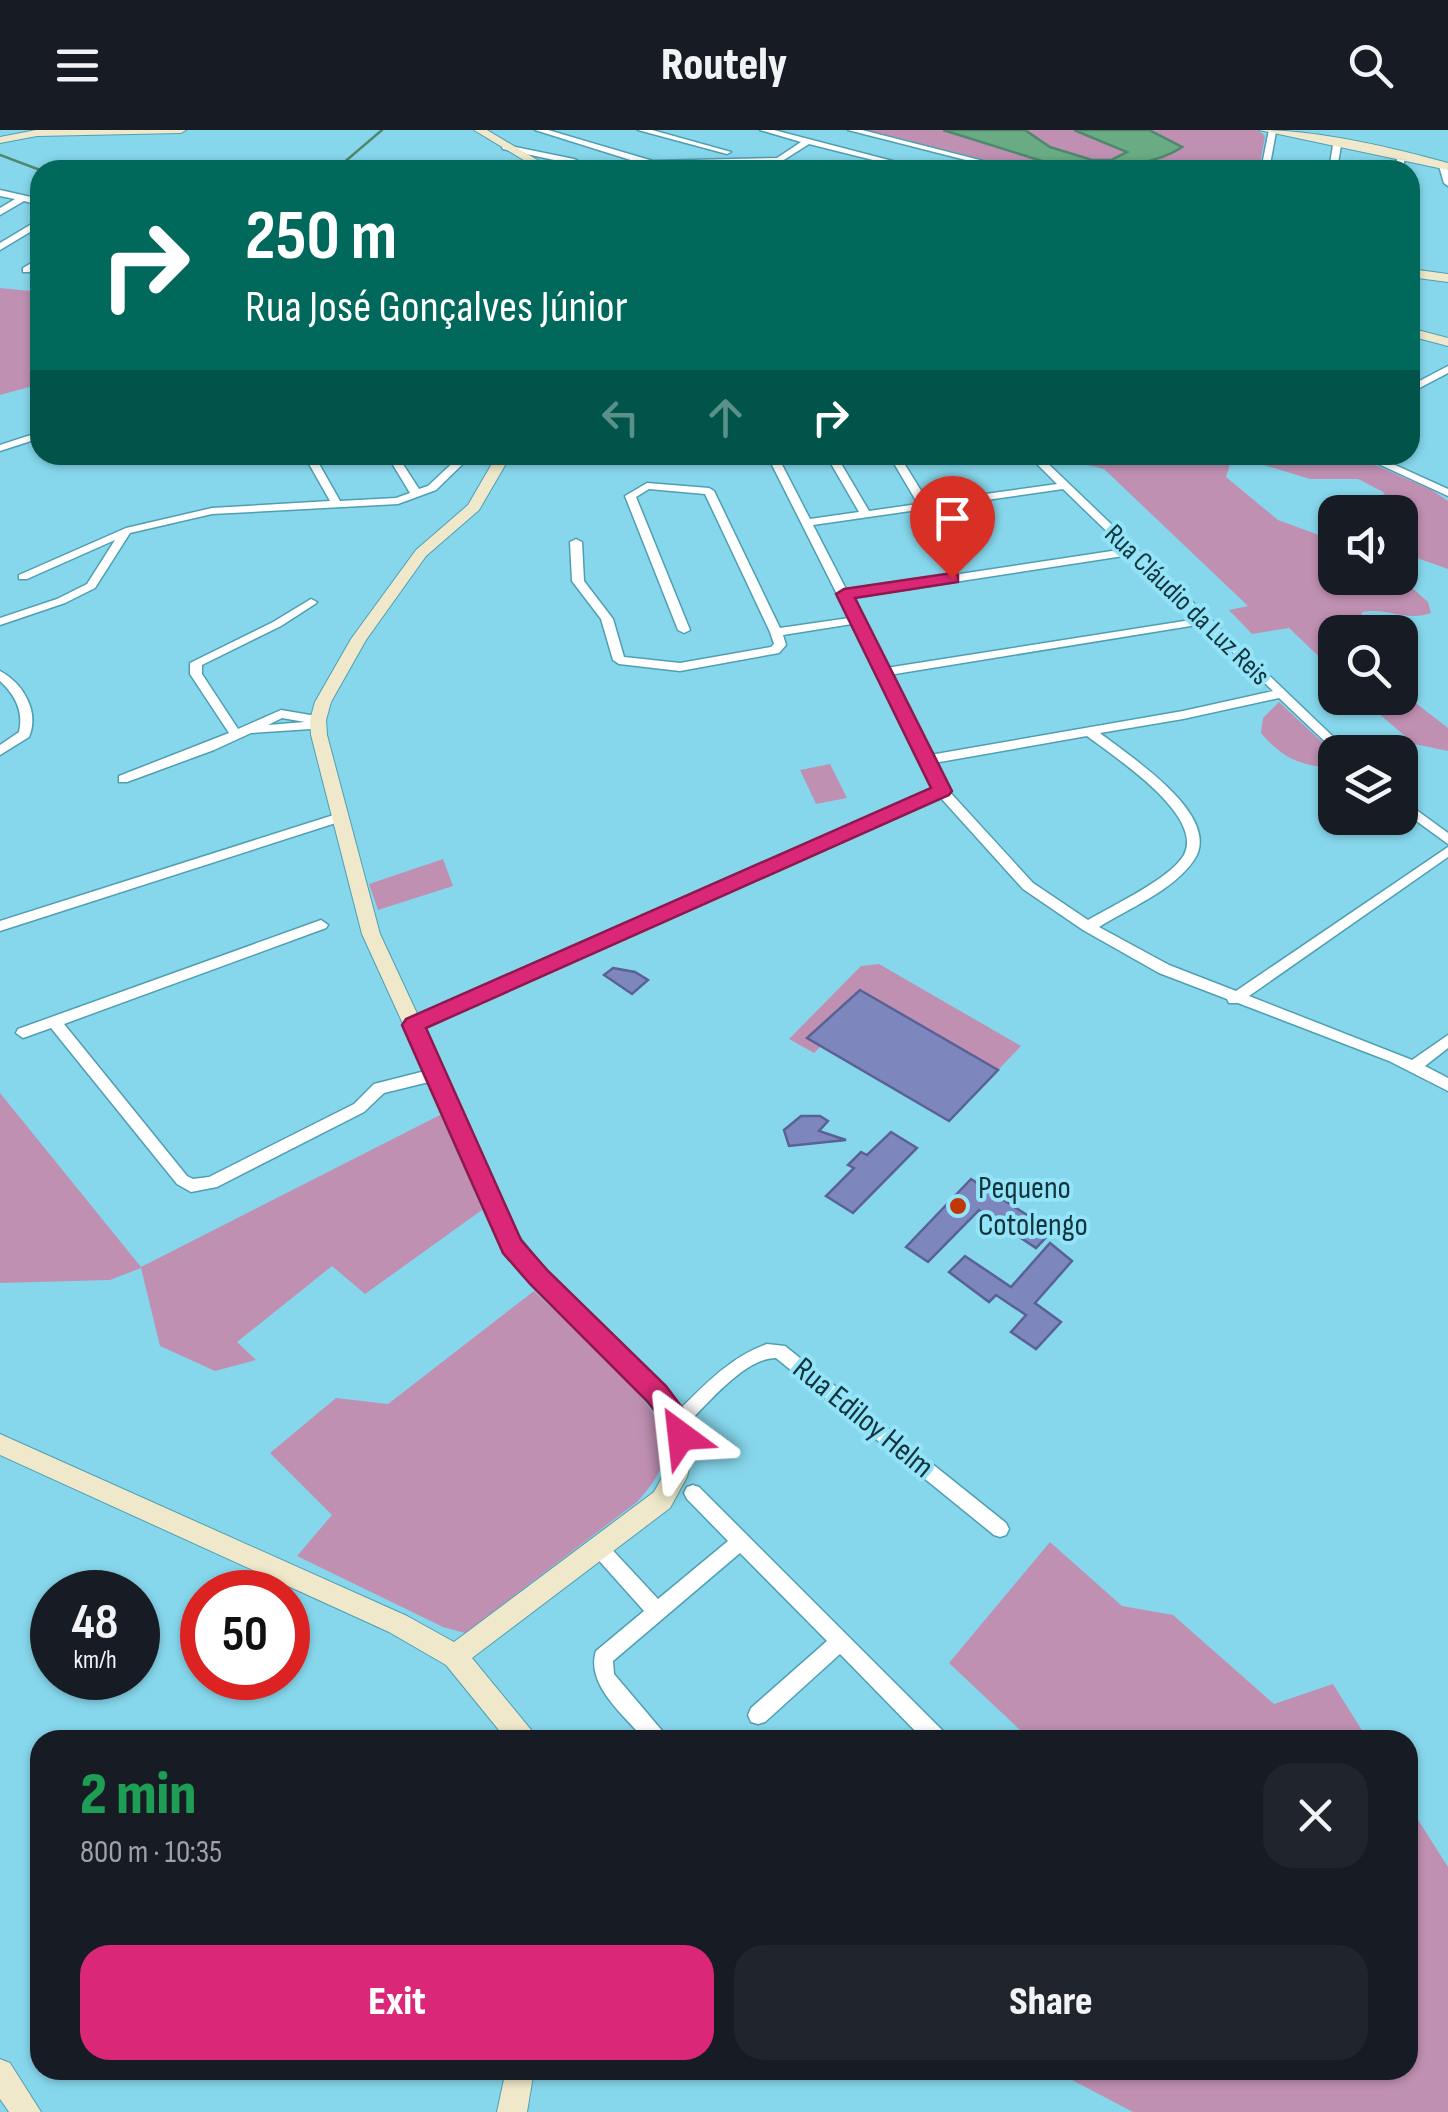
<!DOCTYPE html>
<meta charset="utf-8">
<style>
body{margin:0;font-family:"Sofia Sans Condensed",sans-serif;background:#20242c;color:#f1f3f6;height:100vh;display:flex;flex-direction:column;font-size:38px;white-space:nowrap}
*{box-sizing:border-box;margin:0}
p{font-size:32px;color:#9ea1a6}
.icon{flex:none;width:55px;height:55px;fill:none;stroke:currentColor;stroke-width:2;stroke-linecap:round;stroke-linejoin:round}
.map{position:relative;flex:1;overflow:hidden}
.panel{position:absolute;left:30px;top:1600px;width:1388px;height:350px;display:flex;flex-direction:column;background:#171b24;border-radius:30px;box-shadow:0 2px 8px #0004}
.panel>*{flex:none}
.guide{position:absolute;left:30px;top:30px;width:1390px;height:305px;border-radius:30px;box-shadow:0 2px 8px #0004;background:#00695c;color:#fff;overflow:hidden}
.buttons{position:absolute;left:1318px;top:365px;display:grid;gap:20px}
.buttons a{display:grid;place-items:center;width:100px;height:100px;border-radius:20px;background:#171b24;box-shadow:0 2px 8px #0004;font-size:50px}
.speed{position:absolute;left:30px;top:1440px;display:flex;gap:20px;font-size:50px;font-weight:700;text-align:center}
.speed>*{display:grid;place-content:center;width:130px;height:130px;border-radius:50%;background:#171b24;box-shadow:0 2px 8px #0004;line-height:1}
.speed small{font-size:25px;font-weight:400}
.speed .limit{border:15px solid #d22;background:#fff;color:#111}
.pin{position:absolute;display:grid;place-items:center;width:85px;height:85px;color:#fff;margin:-102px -42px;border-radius:50% 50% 50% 0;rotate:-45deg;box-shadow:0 0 10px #0007}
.pin .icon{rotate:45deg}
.me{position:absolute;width:110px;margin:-55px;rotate:330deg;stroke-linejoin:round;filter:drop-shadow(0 0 8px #0008)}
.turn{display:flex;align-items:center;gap:35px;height:210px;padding:0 50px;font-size:45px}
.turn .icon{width:130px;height:130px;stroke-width:2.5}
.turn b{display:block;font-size:70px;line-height:85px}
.lanes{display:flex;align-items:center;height:95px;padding:0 50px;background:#0003;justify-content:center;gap:50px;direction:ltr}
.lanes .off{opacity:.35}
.round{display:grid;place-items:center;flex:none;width:105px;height:105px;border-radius:30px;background:#20242c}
.overview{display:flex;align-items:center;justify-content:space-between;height:170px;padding:0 50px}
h1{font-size:60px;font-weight:800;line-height:75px;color:#1e9e55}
.action{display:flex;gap:20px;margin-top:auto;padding:20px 50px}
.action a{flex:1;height:115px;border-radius:30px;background:#db2777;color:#fff;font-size:40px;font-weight:800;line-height:115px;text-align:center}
.action a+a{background:#20242c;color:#f1f3f6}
header{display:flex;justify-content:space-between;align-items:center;height:130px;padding:0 50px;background:#171b24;font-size:45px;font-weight:800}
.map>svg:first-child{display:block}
.green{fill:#c090b3}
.water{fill:#69ac83;stroke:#4f886e;stroke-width:2.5}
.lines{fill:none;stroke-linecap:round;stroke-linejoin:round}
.stream{stroke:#4f886e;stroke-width:2.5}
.building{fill:#7d86bd;stroke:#596195;stroke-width:2.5}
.street-casing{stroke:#4f9fb3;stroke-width:3}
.secondary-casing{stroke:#4f9fb3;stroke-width:2}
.street{fill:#fff;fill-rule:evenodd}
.secondary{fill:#efe8ca;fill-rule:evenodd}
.route{fill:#db2777;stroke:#8e194d;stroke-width:2.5}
.poi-dot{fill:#c03806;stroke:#94e4f9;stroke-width:4}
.labels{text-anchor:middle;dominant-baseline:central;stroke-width:8;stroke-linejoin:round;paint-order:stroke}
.far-street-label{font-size:28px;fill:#12343c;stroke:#94e4f9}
.poi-label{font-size:32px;fill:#12343c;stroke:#94e4f9;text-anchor:start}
.street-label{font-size:32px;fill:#12343c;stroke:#94e4f9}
</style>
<header><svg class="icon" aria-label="menu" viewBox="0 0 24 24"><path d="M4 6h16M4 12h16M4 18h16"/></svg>Routely<svg class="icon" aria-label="search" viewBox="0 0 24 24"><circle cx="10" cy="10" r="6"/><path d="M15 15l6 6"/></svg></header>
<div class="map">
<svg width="1448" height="1982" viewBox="0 0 1448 1982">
<rect width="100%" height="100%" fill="#87d7ec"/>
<g class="green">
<polygon points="863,0 1258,0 1265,6 1259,40 1025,40"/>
<polygon points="0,158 40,162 40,254 0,265"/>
<path d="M1047,325H1352L1430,359L1448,371V439L1411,426L1400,414V382H1376L1375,372L1385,363L1358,349H1310L1254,332L1231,331L1226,347L1278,390L1335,411V448L1400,447L1428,472L1431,483C1408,492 1386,477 1362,482L1358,502H1335V542L1289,498L1252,504L1229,480L1248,476L1104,339Z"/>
<polygon points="1400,561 1448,598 1448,621 1414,614 1361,568 1400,568"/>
<path d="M1279,572L1335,624V638C1301,636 1283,629 1261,603L1263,588Z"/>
<polygon points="830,634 847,668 816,674 800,640"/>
<polygon points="443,729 453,756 378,780 369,754"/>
<polygon points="879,834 1021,916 998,940 860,860 808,907 821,916 814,923 789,909 861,836"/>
<polygon points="0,963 141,1137 442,984 482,1080 365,1164 332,1136 237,1212 256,1230 215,1241 160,1216 141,1138 110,1150 0,1153"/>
<path d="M534,1161C562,1189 656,1269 663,1303C670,1332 655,1352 637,1372L465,1503L443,1497L297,1426L332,1385L270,1323L336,1268L388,1274Z"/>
<polygon points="1050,1412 1122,1476 1173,1485 1274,1574 1333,1554 1368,1610 1010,1610 1020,1600 949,1533"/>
<polygon points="1408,1674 1448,1737 1448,1982 1133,1982 1053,1940 1408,1940"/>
</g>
<path class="water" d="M943,0H1025L1050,17L1092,30H1111L1127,22L1074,0H1149L1182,17C1155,36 1096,41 1064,38Z"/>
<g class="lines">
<g class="stream">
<polyline points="0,25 40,40"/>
<polyline points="335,40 382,0"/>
</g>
</g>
<g class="building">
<polygon points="613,838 635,842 648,850 632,864 604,845"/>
<polygon points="860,860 998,940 949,991 807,908"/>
<polygon points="801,986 820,986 828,991 819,1001 846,1010 789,1016 784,1000"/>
<polygon points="891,1002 917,1018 853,1083 826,1066 854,1038 848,1035 861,1022 867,1025"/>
<polygon points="971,1049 1052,1101 1036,1118 979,1080 928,1132 906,1117"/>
<polygon points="1050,1113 1072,1131 1035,1173 1061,1192 1036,1219 1011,1202 1026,1185 996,1165 989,1172 949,1142 965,1126 1011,1157"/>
</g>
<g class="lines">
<g class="street-casing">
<g id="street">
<polygon points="535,0 548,0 653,31 777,28 801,12 760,0 774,0 927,40 913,40 809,14 779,33 653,37"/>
<polygon points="638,0 652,0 731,22 727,24"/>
<polygon points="848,0 862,0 1019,40 1005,40"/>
<polygon points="1269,0 1276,2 1269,40 1261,40"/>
<polygon points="1337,13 1341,15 1337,40 1329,40 1333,15"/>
<polygon points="506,15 574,29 598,40 586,40 570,34 553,34 554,30 503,19 502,17"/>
<polygon points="1399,23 1406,25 1402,40 1394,40"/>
<polygon points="1443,33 1448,39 1448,56 1444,53 1439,36"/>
<polygon points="0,60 40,69 40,75 24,71 0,85 0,78 15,69 0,66"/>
<polygon points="40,89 40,96 0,120 0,113"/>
<polygon points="40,128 40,135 29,142 23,142 23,138"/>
<polygon points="1448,236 1448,243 1410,263 1410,256"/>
<polygon points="40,302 40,308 0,321 0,315"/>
<polygon points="304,325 314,325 340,371 396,368 410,363 387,325 397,325 419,359 428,356 461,325 472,325 436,360 398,374 212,384 130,403 95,458 65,473 0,495 0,488 57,469 87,454 115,410 27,449 19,449 19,445 126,398 212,378 330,371"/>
<path d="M767,325H777L810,389L859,382L826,325H836L869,381L918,374L889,325H899L928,372L1057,354L1028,325H1039L1349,622H1336L1279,568L1183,589L1100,603C1129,626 1224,686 1194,730C1173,761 1129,778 1099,797L1169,835L1236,861L1448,717V727L1249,866L1412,930L1448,905V918L1425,936L1448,948V961L1389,931L1238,873H1229L1227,869L1159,843L1083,800L1023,759L940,667L418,899H408L406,895L408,891L935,659L852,494L783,505L786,515L779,523L680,541L619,534L613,530L601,489L572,451L570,412L576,409L582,412L584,451L613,489L624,527L680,533L771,517L774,514L770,502L705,364L649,359L636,367L690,500L684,503L678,500L625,366L647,353L709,358L714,361L780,498L849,488ZM1063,359L1125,419L847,461L813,395ZM1130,425L1197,489L886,538L850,468ZM1203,494L1273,561L1183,581L930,625L889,545ZM1087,606C1113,626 1205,685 1184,725C1171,748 1112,776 1088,790L1033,753L947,659L934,633Z"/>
<polygon points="1359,325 1373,325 1448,359 1448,366"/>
<path d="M311,469L317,472L315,474L281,496L202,535V544L238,599L281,580L322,587V593L316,594L315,598L311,599L251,603L214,620L127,652H119V646L229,603L190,544V533L273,492ZM282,588L305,592L268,595Z"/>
<path d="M0,541C23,553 40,582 29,607L0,625V615L19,602C24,581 15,565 0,551Z"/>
<polygon points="1400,668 1448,703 1448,714 1400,679"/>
<polygon points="340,683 346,687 345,690 0,801 0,791"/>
<polygon points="321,790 328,795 326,798 64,894 187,1046 193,1049 209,1047 354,974 374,954 437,938 444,944 437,950 384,963 364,982 217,1057 191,1062 177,1054 51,898 23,908 16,903 18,899"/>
<path d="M767,1214L785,1216L1006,1393L1009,1399L1006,1405L1000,1407L994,1405L776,1228C744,1228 706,1276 684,1297L678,1300L672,1297L669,1292L672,1287C702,1258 728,1228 767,1214Z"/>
<path d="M693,1355L699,1357L945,1603L948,1610H924L840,1524L765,1592L758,1594L751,1592L748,1585L751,1578L827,1511L740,1423L613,1531L614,1544L664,1603L667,1610H645C625,1586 585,1555 596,1521L644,1481L594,1425L591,1419L594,1413L600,1411L606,1413L658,1469L728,1411L687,1369L684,1363L687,1357Z"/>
</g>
</g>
<g class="secondary-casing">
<g id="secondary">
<polygon points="36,0 186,0 181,3 37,6 0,13 0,7"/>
<polygon points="474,0 487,0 554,40 540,40"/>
<path d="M1259,0C1318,0 1390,17 1448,33V40Z"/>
<polygon points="717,37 769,37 775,40 711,40"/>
<polygon points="1410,139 1448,144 1448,152 1410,147"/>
<polygon points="1410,198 1448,208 1448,216 1410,206"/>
<polygon points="497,325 511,325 479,380 426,426 366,510 331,572 326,590 327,605 380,804 475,1008 513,1098 547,1142 646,1238 689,1292 692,1326 687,1347 670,1378 472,1528 532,1601 536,1610 507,1610 446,1535 389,1502 0,1325 0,1304 407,1486 454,1512 654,1362 664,1344 668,1326 667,1295 630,1252 531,1154 497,1109 455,1008 362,804 311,605 310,590 315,572 351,509 416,420 468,375"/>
<polygon points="0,1929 10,1933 41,1982 9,1982 0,1969"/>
<polygon points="506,1940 534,1940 527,1982 497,1982"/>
</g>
</g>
<use href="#street" class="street"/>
<use href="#secondary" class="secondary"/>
</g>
<polygon class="route" points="952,443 958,445 958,452 855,468 952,661 949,665 426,898 521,1110 548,1141 666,1256 687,1284 694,1306 690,1314 681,1317 672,1314 666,1296 648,1272 531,1155 503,1123 402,895 406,889 931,658 836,464 844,459"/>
<circle class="poi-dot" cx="958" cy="1076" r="10"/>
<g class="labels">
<g class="far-street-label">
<text transform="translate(1187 475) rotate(44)">Rua Cláudio da Luz Reis</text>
</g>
<g class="poi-label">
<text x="978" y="1058">Pequeno<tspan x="978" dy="37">Cotolengo</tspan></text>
</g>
<g class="street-label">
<text transform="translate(863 1288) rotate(39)">Rua Ediloy Helm</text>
</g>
</g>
</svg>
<div class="buttons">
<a><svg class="icon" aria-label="sound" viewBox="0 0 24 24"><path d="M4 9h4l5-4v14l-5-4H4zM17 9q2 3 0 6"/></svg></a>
<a><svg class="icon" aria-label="search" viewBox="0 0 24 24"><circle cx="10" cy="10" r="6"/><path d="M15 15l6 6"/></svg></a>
<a><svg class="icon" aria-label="layers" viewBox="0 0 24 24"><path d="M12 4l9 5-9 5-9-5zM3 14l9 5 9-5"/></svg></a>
</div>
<div class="speed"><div>48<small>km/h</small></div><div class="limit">50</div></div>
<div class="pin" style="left:952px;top:448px;background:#d93025"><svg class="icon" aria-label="arrive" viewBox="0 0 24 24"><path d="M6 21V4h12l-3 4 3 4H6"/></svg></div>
<svg class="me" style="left:681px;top:1306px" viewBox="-20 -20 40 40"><path d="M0-17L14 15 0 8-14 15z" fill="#db2777" stroke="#fff" stroke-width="4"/></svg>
<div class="guide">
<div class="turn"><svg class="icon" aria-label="right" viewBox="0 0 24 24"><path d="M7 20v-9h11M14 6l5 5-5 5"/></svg><div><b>250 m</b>Rua José Gonçalves Júnior</div></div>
<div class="lanes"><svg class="icon off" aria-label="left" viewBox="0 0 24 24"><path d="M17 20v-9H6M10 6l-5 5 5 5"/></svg><svg class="icon off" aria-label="ahead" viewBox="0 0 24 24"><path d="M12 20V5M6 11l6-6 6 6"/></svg><svg class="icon" aria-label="right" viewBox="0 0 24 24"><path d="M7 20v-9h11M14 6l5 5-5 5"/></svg></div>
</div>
<section class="panel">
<div class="overview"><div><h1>2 min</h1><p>800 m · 10:35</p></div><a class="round"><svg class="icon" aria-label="close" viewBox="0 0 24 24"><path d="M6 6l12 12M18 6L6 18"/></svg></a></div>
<div class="action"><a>Exit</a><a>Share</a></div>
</section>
</div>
